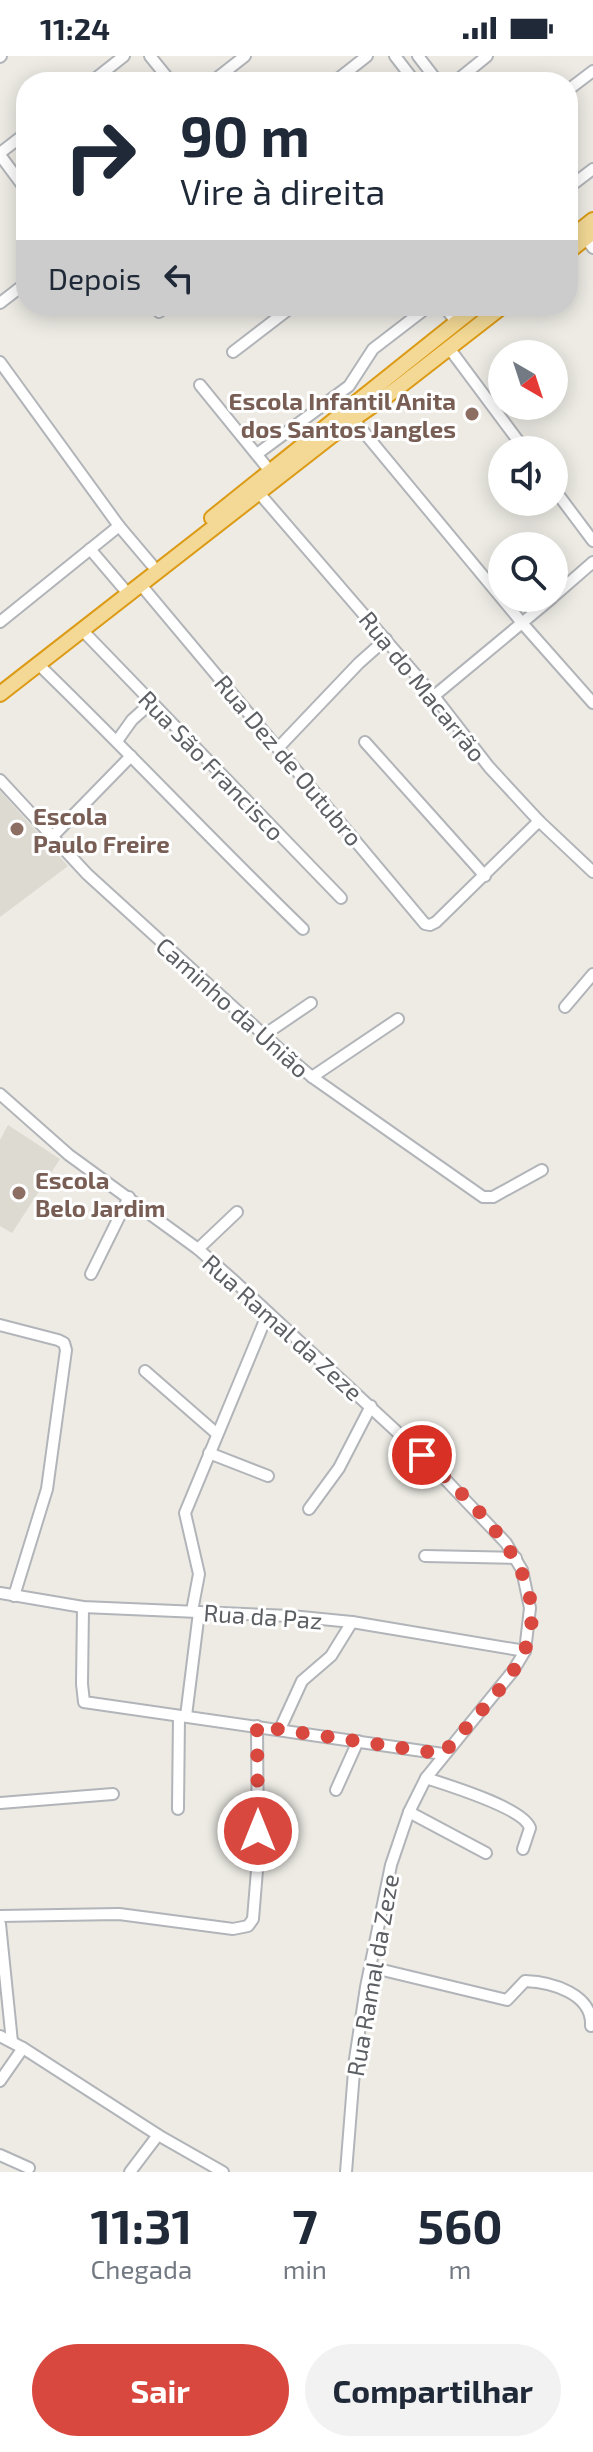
<!DOCTYPE html>
<html lang="pt">
<meta charset="utf-8">
<style>
body{margin:0;font-family:"Exo 2",sans-serif;background:#f2f2f3;color:#1f2937;height:100vh;display:flex;flex-direction:column;font-size:30px;white-space:nowrap}
*{box-sizing:border-box;margin:0}
p{font-size:26px;color:#747a83}
.icon{flex:none;width:44px;height:44px;fill:none;stroke:currentColor;stroke-width:2;stroke-linecap:round;stroke-linejoin:round}
.map{position:relative;height:2116px;overflow:hidden}
.details{display:flex;flex-direction:column;background:#fff;flex:1}
.details>*{flex:none}
.banner{position:absolute;left:16px;top:16px;width:562px;height:244px;border-radius:32px;box-shadow:0 4px 20px #0003;background:#fff;color:#1f2937;overflow:hidden}
.needle{width:52px;rotate:141deg}
.controls{position:absolute;left:488px;top:284px;display:grid;gap:16px}
.controls a{display:grid;place-items:center;width:80px;height:80px;border-radius:50%;background:#fff;box-shadow:0 4px 20px #0003;font-size:40px}
.pin{position:absolute;display:grid;place-items:center;width:68px;height:68px;color:#fff;margin:-34px;border:4px solid #fff;border-radius:50%;box-shadow:0 2px 8px #0007}
.me{position:absolute;width:88px;margin:-44px;rotate:0deg;stroke-linejoin:round;filter:drop-shadow(0 0 6px #0008)}
.turn{display:flex;align-items:center;gap:28px;height:168px;padding:0 32px;font-size:36px}
.turn .icon{width:104px;height:104px;stroke-width:2.5}
.turn b{display:block;font-size:56px;line-height:68px}
.then{display:flex;align-items:center;height:76px;padding:0 32px;background:#0003;gap:16px;font-size:30px}
.eta{display:flex;justify-content:space-evenly;align-items:center;height:136px;text-align:center}
.eta b{font-size:48px;font-weight:700;line-height:56px}
.cta{display:flex;gap:16px;margin-top:auto;padding:16px 32px}
.cta a{flex:1;height:92px;border-radius:48px;background:#d9483f;color:#fff;font-size:32px;font-weight:700;line-height:92px;text-align:center}
.cta a+a{background:#f2f2f3;color:#1f2937}
.status{display:flex;justify-content:space-between;align-items:center;height:56px;padding:0 40px;background:#fff;direction:ltr}
.status svg{height:22px;fill:currentColor}
.map>svg:first-child{display:block}
.education{fill:#dddad2}
.lines{fill:none;stroke-linecap:round;stroke-linejoin:round}
.minor-casing{stroke:#b1b4b8;stroke-width:14}
.highway-casing{stroke:#dc9a15;stroke-width:18}
.minor{stroke:#fff;stroke-width:10}
.highway{stroke:#f3d995;stroke-width:14}
.route{stroke:#d9483f;stroke-width:14;stroke-dasharray:0 25.2}
.education-dot{fill:#8d6e63;stroke:#fff;stroke-width:3}
.labels{text-anchor:middle;dominant-baseline:central;stroke-width:6;stroke-linejoin:round;paint-order:stroke}
.education-label{font-size:24px;font-weight:bold;fill:#785e54;stroke:#fff;text-anchor:start}
.street-label{font-size:24px;fill:#5c5f63;stroke:#fff}
</style>
<div class="status"><b>11:24</b><svg viewBox="0 0 49 12"><path d="M0 12V9h3v3zM5 12V6h3v6zM10 12V3h3v9zM15 12V0h3v12zM26 1h20v11H26zM47 4h2v5h-2z"/></svg></div>
<div class="map">
<svg width="593" height="2116" viewBox="0 0 593 2116">
<rect width="100%" height="100%" fill="#edebe4"/>
<g class="education">
<polygon points="0,735 68,810 0,861"/>
<polygon points="8,1069 60,1103 12,1177 0,1170 0,1084"/>
</g>
<g class="lines">
<g class="minor-casing">
<g id="minor">
<polyline points="150,0 171,26"/>
<polyline points="395,0 415,26"/>
<polyline points="418,0 438,26"/>
<polyline points="0,1 1,0"/>
<polyline points="91,26 124,0"/>
<polyline points="212,26 245,0"/>
<polyline points="334,26 367,0"/>
<polyline points="455,26 487,0"/>
<polyline points="568,34 593,15"/>
<polyline points="0,97 26,77"/>
<polyline points="0,99 26,134"/>
<polyline points="568,132 593,113"/>
<polyline points="585,182 593,192"/>
<polyline points="0,247 26,227"/>
<polyline points="444,250 456,266"/>
<polyline points="159,256 167,250"/>
<polyline points="449,292 525,394"/>
<polyline points="233,296 293,250"/>
<polyline points="0,306 119,470 152,509"/>
<polyline points="200,329 270,415"/>
<polyline points="353,363 523,568 593,647"/>
<polyline points="257,398 349,330 373,293 429,250"/>
<polyline points="554,433 593,485"/>
<polyline points="259,437 434,640 489,711 539,765 593,816"/>
<polyline points="90,493 124,533"/>
<polyline points="141,529 425,868 430,869 436,866 539,765"/>
<polyline points="554,540 593,506"/>
<polyline points="0,566 119,470"/>
<polyline points="83,575 341,842"/>
<path d="M38,608C128,695 213,786 303,873"/>
<polyline points="434,640 552,542"/>
<polyline points="117,685 132,664 152,646"/>
<polyline points="365,686 485,820"/>
<polyline points="278,692 359,607 386,583"/>
<polyline points="0,724 87,818 287,1000 312,1021 483,1141 493,1141 542,1114"/>
<polyline points="51,782 131,700"/>
<polyline points="565,951 593,918"/>
<polyline points="264,979 311,947"/>
<polyline points="312,1021 398,963"/>
<polyline points="0,1038 69,1099 198,1193 232,1223 422,1399 506,1487 522,1514 530,1552 525,1595 513,1615 426,1722 409,1756 391,1809 366,1931 355,2003 346,2116"/>
<polyline points="198,1193 237,1156"/>
<polyline points="91,1218 129,1141"/>
<polyline points="0,1269 58,1284 64,1287 66,1294 47,1433 14,1540"/>
<polyline points="145,1315 216,1377"/>
<polyline points="209,1397 268,1420"/>
<polyline points="309,1453 339,1412 371,1350"/>
<polyline points="425,1500 516,1502"/>
<polyline points="0,1537 83,1551 291,1560 352,1566 525,1595"/>
<polyline points="83,1551 82,1628 84,1646 443,1698"/>
<polyline points="192,1555 199,1518 185,1457 268,1257"/>
<polyline points="186,1660 199,1556"/>
<polyline points="280,1673 302,1625 331,1600 352,1566"/>
<path d="M426,1722C447,1729 524,1752 530,1772L523,1793"/>
<polyline points="336,1734 358,1685"/>
<polyline points="0,1747 113,1738"/>
<polyline points="178,1753 179,1660"/>
<polyline points="409,1756 486,1797"/>
<polyline points="0,1860 119,1858 233,1873 248,1870 253,1863 258,1802 257,1670"/>
<polyline points="0,1868 12,1986"/>
<path d="M370,1911L507,1944L525,1925C552,1926 593,1938 591,1970"/>
<polyline points="0,1980 23,1992 158,2079 223,2116"/>
<polyline points="0,2025 23,1992"/>
<polyline points="0,2099 29,2112"/>
<polyline points="130,2116 158,2079"/>
</g>
</g>
<g class="highway-casing">
<g id="highway">
<polyline points="568,184 593,164"/>
<polyline points="568,196 593,176"/>
<polyline points="212,462 477,250"/>
<polyline points="0,638 353,363 395,334 503,250"/>
</g>
</g>
<use href="#minor" class="minor"/>
<use href="#highway" class="highway"/>
</g>
<g class="lines">
<path class="route" d="M258,1775L257,1670L443,1698C467,1669 508,1630 523,1598C560,1519 470,1447 422,1399"/>
</g>
<g class="education-dot">
<circle cx="472" cy="358" r="8"/>
<circle cx="17" cy="773" r="8"/>
<circle cx="19" cy="1137" r="8"/>
</g>
<g class="labels">
<g class="education-label">
<text x="456" y="344" text-anchor="end">Escola Infantil Anita<tspan x="456" dy="28">dos Santos Jangles</tspan></text>
<text x="33" y="759">Escola<tspan x="33" dy="28">Paulo Freire</tspan></text>
<text x="35" y="1123">Escola<tspan x="35" dy="28">Belo Jardim</tspan></text>
</g>
<g class="street-label">
<text transform="translate(423 630) rotate(51)">Rua do Macarrão</text>
<text transform="translate(289 704) rotate(50)">Rua Dez de Outubro</text>
<text transform="translate(212 709) rotate(46)">Rua São Francisco</text>
<text transform="translate(233 951) rotate(42)">Caminho da União</text>
<text transform="translate(283 1271) rotate(42)">Rua Ramal da Zeze</text>
<text transform="translate(263 1560) rotate(4)">Rua da Paz</text>
<text transform="translate(372 1919) rotate(-80)">Rua Ramal da Zeze</text>
</g>
</g>
</svg>
<div class="controls">
<a><svg class="needle" viewBox="-14 -14 28 28"><path d="M0-13l5 13h-10z" fill="#e53935"/><path d="M0 13l5-13h-10z" fill="#747a83"/></svg></a>
<a><svg class="icon" aria-label="sound" viewBox="0 0 24 24"><path d="M4 9h4l5-4v14l-5-4H4zM17 9q2 3 0 6"/></svg></a>
<a><svg class="icon" aria-label="search" viewBox="0 0 24 24"><circle cx="10" cy="10" r="6"/><path d="M15 15l6 6"/></svg></a>
</div>
<div class="pin" style="left:422px;top:1399px;background:#d93025"><svg class="icon" aria-label="arrive" viewBox="0 0 24 24"><path d="M6 21V4h12l-3 4 3 4H6"/></svg></div>
<svg class="me" style="left:258px;top:1775px" viewBox="-20 -20 40 40"><circle r="17" fill="#d9483f" stroke="#fff" stroke-width="3"/><path d="M0-11L8 9 0 5-8 9z" fill="#fff"/></svg>
<div class="banner">
<div class="turn"><svg class="icon" aria-label="right" viewBox="0 0 24 24"><path d="M7 20v-9h11M14 6l5 5-5 5"/></svg><div><b>90 m</b>Vire à direita</div></div>
<div class="then">Depois<svg class="icon" aria-label="left" viewBox="0 0 24 24"><path d="M17 20v-9H6M10 6l-5 5 5 5"/></svg></div>
</div>
</div>
<section class="details">
<div class="eta">
<div><b>11:31</b><p>Chegada</p></div>
<div><b>7</b><p>min</p></div>
<div><b>560</b><p>m</p></div>
</div>
<div class="cta"><a>Sair</a><a>Compartilhar</a></div>
</section>
